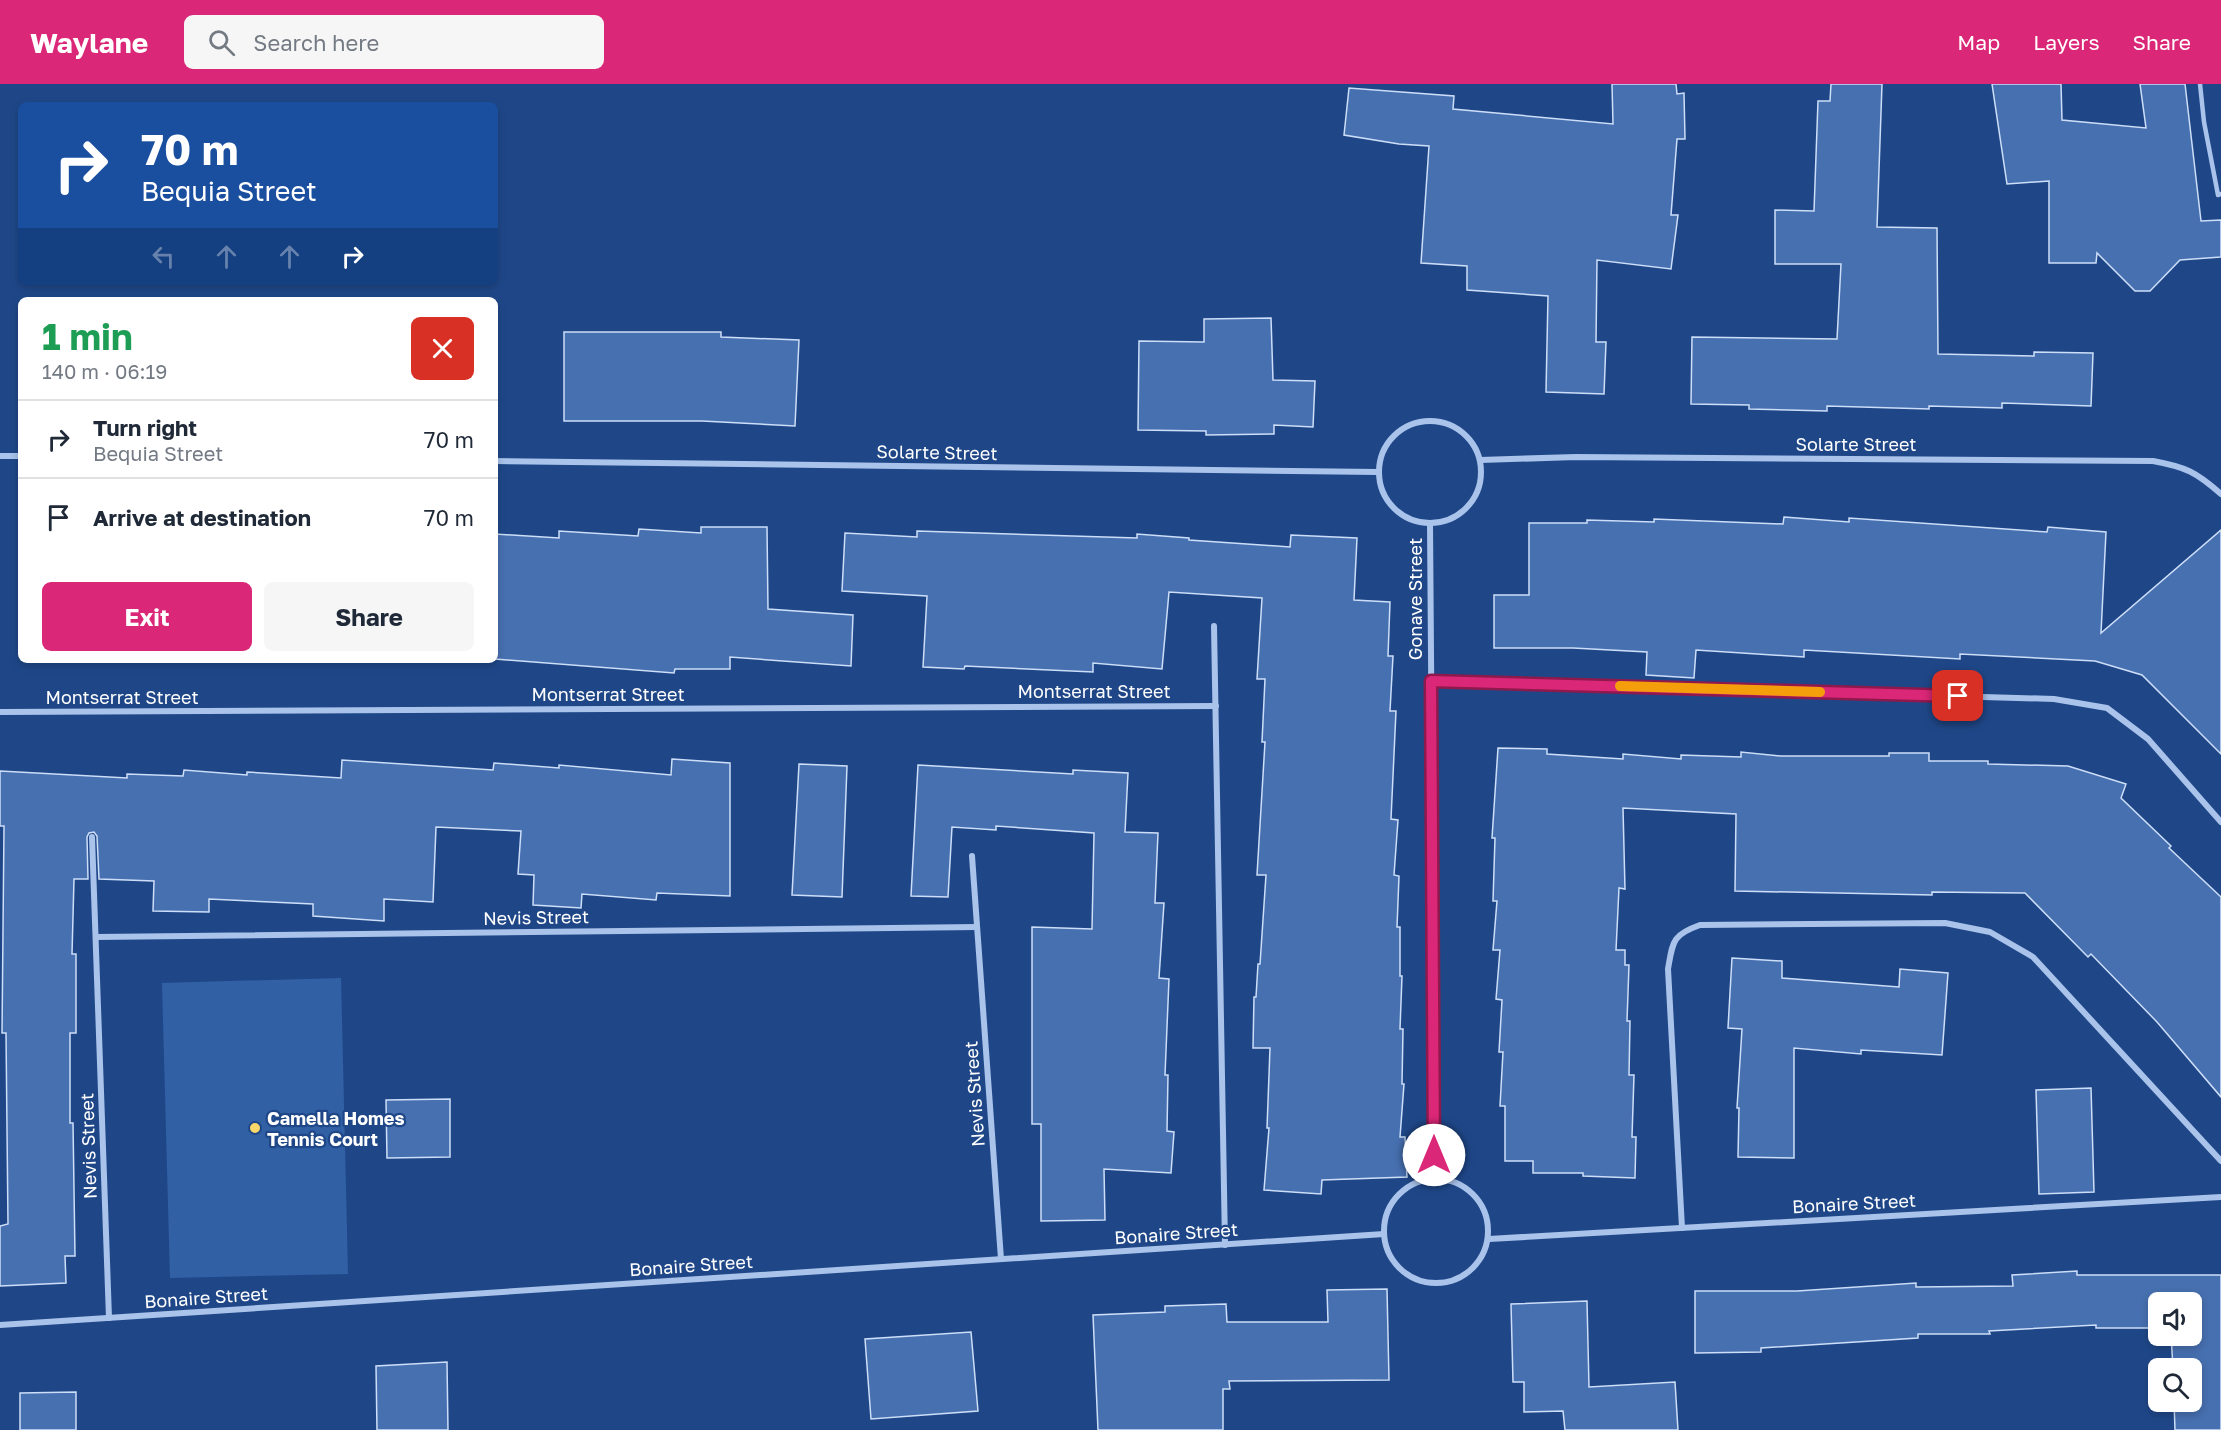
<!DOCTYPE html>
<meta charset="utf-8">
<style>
body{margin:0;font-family:"Golos Text",sans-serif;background:#f6f6f7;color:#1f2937;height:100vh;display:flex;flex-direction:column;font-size:22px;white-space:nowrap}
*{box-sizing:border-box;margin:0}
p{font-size:20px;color:#747a83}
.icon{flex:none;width:33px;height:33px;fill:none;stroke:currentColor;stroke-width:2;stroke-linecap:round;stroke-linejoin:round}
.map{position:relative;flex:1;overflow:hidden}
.panel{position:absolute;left:18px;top:213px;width:480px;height:366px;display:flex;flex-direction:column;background:#fff;border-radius:9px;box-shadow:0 3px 9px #0003}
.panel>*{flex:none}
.top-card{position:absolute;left:18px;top:18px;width:480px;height:183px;border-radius:9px;box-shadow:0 3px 9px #0003;background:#1a4fa0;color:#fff;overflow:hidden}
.buttons{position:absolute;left:2148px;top:1208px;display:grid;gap:12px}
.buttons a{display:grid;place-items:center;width:54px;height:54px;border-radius:9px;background:#fff;box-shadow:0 3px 9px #0003;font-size:30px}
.pin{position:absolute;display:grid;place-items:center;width:51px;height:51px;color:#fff;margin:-26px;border-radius:12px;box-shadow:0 3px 9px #0006}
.me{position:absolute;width:66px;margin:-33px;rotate:0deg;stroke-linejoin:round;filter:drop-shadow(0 0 4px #0008)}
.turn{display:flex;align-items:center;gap:21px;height:126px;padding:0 24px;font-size:27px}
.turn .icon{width:78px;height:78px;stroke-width:2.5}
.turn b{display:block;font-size:42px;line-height:51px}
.lanes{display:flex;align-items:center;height:57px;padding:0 24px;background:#0003;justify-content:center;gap:30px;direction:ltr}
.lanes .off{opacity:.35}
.round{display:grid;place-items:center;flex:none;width:63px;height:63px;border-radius:9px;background:#f6f6f7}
.summary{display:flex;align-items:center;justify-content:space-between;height:102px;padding:0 24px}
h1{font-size:36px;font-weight:700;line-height:45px;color:#1e9e55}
.primary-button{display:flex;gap:12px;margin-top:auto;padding:12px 24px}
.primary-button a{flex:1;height:69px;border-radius:9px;background:#db2777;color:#fff;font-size:24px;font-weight:700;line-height:69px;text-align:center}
.primary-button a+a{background:#f6f6f7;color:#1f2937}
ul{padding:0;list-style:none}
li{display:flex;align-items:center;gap:18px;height:78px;padding:0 24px;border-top:2px solid #e0e1e3}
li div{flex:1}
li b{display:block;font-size:22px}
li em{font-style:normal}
header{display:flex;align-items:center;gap:36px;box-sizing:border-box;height:84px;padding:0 30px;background:#db2777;color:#fff}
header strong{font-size:28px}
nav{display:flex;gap:33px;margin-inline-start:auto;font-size:21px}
.search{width:420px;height:54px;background:#f6f6f7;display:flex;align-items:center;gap:15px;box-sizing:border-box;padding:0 21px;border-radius:9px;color:#747a83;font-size:22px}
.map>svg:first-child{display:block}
.green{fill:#3260a5}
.building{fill:#4770b0;stroke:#cddef8;stroke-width:1.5}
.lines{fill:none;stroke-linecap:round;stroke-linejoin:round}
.lane{stroke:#a9c3eb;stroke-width:4.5}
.street{stroke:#a9c3eb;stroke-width:6}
.route-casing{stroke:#8e194d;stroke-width:15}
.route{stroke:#db2777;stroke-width:10}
.slow{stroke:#f59e0b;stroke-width:10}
.poi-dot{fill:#f9d768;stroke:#1f4788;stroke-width:2}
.labels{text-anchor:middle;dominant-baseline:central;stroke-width:4.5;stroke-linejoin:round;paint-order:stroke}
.street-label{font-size:18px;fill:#fff;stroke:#1f4788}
.poi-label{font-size:18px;font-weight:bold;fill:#fff;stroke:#1f4788;text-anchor:start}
</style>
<header>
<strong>Waylane</strong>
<div class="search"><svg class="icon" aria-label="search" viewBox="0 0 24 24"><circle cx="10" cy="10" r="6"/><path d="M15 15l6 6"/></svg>Search here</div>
<nav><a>Map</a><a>Layers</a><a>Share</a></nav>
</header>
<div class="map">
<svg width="2221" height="1346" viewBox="0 0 2221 1346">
<rect width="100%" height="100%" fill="#1f4788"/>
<polygon class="green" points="341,894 348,1190 170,1194 162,899"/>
<g class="building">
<polygon points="1612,0 1676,0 1677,10 1684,9 1685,55 1677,55 1671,131 1678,131 1671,185 1597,176 1596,258 1606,258 1604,310 1546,308 1548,212 1467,206 1467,182 1421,179 1429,62 1399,60 1344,51 1349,4 1454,12 1453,25 1613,40"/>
<polygon points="1831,0 1882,0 1877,143 1937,144 1938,270 2034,272 2034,268 2093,269 2091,322 2002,319 2002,324 1929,322 1929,325 1827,322 1827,327 1749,325 1749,321 1691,320 1692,253 1837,255 1841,180 1775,180 1775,126 1814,127 1818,17 1830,17"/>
<polygon points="1992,0 2061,0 2062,36 2146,44 2140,0 2185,0 2201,137 2221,136 2221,173 2180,176 2150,207 2135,207 2097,169 2096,179 2049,179 2049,97 2007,100"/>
<polygon points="1271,234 1273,296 1315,297 1313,343 1274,341 1274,350 1206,351 1206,347 1138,346 1139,257 1204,258 1204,235"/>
<polygon points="564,248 721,248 721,253 799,256 795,342 702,337 564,337"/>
<polygon points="1784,433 1849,438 1849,434 2047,448 2048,443 2106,448 2101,549 2221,446 2221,670 2142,591 2095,577 1960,570 1960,575 1804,566 1804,573 1696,566 1694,594 1646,591 1647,568 1573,564 1494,564 1494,511 1529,511 1529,439 1587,439 1587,436 1654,438 1654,435 1783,440"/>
<polygon points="701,443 767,443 768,525 853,531 851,582 730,573 730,585 675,585 674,589 495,575 495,450 559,454 559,447 638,452 639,445 701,449"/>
<polygon points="917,447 1137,454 1137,450 1189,454 1189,456 1290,463 1291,451 1357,454 1354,516 1390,518 1388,572 1393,572 1390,627 1396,627 1391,735 1398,736 1394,791 1399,792 1397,843 1400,843 1400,892 1402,892 1400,945 1403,945 1402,1000 1404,1000 1400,1053 1405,1053 1407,1093 1322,1096 1321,1110 1264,1106 1269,1044 1267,1044 1270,964 1253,964 1254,913 1256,913 1258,880 1260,880 1266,791 1257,791 1265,658 1262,658 1265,595 1257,595 1262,514 1169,508 1162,585 1093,579 1093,588 965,582 964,585 923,583 927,512 842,507 845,449 917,453"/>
<polygon points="1498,664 1547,665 1547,670 1623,675 1623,670 1681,675 1681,671 1741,673 1741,668 1781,672 1889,672 1889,669 1929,669 1929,677 1988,677 1988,680 2068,682 2126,700 2121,714 2171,762 2169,764 2221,813 2221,1013 2157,938 2091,870 2088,873 2025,809 1932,808 1932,811 1735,807 1736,730 1623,724 1625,805 1619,804 1616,866 1625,866 1625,881 1629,881 1627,937 1630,937 1629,991 1634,991 1632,1053 1636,1053 1635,1094 1583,1092 1583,1089 1533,1089 1533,1077 1505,1077 1505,1022 1500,1022 1503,968 1499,968 1502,916 1496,915 1500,866 1493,866 1497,817 1493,817 1495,754 1492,754"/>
<polygon points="672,675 730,679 730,812 657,809 656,816 582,810 581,824 533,821 534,791 518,790 521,747 436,743 433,818 384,815 384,837 313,832 313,820 209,815 209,828 153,827 154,797 99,795 97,752 94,748 89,749 87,753 88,795 74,795 72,870 76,870 76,949 70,949 70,1039 73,1039 75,1172 65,1172 66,1199 0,1202 0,1142 8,1140 6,949 2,949 4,742 0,742 0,687 127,694 127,690 183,692 184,686 247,691 247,688 341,694 342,676 493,686 494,679 559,684 559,681 671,691"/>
<polygon points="799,680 847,682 842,813 792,811"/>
<polygon points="918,681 1073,690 1073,686 1128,689 1125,748 1158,749 1155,819 1164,819 1159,894 1169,895 1165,991 1168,991 1167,1047 1174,1048 1171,1089 1104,1085 1105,1136 1041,1137 1041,1040 1032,1040 1032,843 1092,845 1094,749 996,742 996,746 952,743 948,813 911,812"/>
<polygon points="1732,874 1782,877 1782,894 1899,903 1900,885 1948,889 1942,971 1861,966 1861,970 1794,964 1794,1074 1738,1073 1739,1024 1737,1024 1742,945 1728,944"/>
<polygon points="2091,1004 2094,1108 2039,1110 2036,1006"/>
<polygon points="450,1015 450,1073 387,1074 386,1016"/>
<polygon points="2077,1187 2077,1191 2221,1191 2221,1346 2175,1346 2174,1317 2192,1317 2192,1284 2173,1284 2171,1251 2192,1251 2192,1218 2158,1218 2158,1244 2096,1244 2096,1241 1989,1247 1990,1250 1918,1250 1918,1254 1761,1264 1761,1268 1695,1269 1695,1207 1797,1207 1916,1199 1916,1203 2013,1202 2012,1191"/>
<polygon points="1387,1205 1389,1296 1229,1297 1230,1305 1223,1305 1223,1346 1098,1346 1093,1231 1165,1228 1165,1222 1226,1220 1227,1238 1328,1238 1327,1206"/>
<polygon points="1587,1217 1589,1303 1675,1298 1678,1346 1565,1346 1563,1327 1524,1328 1524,1298 1513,1298 1511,1220"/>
<polygon points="971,1248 978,1327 871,1335 865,1255"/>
<polygon points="447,1278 448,1346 377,1346 376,1282"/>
<polygon points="76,1308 76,1346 20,1346 20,1309"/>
</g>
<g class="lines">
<polyline class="lane" points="2200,0 2204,38 2218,111 2221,110"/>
<g class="street">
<circle cx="1430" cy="388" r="51"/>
<polyline points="0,372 21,372"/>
<path d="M1480,376L1576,373L2153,377C2186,383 2196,388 2221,410"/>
<polyline points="495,377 1378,388"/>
<polyline points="1430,439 1435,1095"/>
<polyline points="1214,542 1225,1161"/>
<polyline points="1431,597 2054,615 2107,624 2148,655 2221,738"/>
<polyline points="0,628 1216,622"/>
<polyline points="92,753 109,1234"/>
<polyline points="972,772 1001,1175"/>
<polyline points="96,853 977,843"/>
<circle cx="1436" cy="1147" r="52"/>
<path d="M1682,1144L1668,885C1673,857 1672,851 1700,841L1945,839L1990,848L2033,873L2221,1077"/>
<polyline points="1489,1155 2221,1113"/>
<polyline points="0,1241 1384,1150"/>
</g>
</g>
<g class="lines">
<g class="route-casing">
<polyline id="route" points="1434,1071 1431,597 1958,612"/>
</g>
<use href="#route" class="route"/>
<polyline class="slow" points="1620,602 1820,608"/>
</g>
<circle class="poi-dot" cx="255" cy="1044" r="6"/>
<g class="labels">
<g class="street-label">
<text x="1856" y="360">Solarte Street</text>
<text transform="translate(937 368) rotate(1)">Solarte Street</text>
<text transform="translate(1415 515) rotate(-90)">Gonave Street</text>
<text x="1094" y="607">Montserrat Street</text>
<text x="608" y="610">Montserrat Street</text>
<text x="122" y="613">Montserrat Street</text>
<text transform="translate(536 833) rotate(-1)">Nevis Street</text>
<text transform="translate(974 1010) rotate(-94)">Nevis Street</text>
<text transform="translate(88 1062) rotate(-92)">Nevis Street</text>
<text transform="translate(1854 1119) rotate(-3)">Bonaire Street</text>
<text transform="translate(1176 1149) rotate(-4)">Bonaire Street</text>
<text transform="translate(691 1181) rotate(-4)">Bonaire Street</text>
<text transform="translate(206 1213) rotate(-4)">Bonaire Street</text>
</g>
<g class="poi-label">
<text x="267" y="1034">Camella Homes<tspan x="267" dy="21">Tennis Court</tspan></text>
</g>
</g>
</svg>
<div class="buttons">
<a><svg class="icon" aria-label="sound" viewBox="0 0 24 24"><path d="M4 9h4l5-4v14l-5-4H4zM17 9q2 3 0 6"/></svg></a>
<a><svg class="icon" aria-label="search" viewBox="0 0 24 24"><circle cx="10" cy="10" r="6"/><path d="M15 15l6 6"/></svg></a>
</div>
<div class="pin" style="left:1958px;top:612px;background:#d93025"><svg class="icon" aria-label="arrive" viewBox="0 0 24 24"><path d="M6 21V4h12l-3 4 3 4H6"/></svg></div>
<svg class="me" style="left:1434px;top:1071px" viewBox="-20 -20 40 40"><circle r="19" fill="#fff"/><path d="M0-13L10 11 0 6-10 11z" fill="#db2777"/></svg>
<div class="top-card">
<div class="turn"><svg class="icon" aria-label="right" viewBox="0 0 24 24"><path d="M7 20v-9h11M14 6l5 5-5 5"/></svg><div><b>70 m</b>Bequia Street</div></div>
<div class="lanes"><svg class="icon off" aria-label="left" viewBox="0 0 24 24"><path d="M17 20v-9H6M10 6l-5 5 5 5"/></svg><svg class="icon off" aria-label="ahead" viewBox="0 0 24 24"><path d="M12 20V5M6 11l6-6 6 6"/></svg><svg class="icon off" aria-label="ahead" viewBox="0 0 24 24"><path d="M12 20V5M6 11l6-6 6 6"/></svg><svg class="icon" aria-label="right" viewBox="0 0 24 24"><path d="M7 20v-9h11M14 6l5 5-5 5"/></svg></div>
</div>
<section class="panel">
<div class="summary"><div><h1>1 min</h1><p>140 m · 06:19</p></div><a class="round" style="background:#d93025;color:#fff"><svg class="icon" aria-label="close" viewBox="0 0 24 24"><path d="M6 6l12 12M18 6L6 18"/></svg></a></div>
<ul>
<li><svg class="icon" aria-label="right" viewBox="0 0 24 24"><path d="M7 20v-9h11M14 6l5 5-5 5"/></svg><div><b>Turn right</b><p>Bequia Street</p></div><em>70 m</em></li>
<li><svg class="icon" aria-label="arrive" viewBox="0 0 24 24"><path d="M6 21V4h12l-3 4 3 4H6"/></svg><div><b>Arrive at destination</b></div><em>70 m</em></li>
</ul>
<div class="primary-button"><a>Exit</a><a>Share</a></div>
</section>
</div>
